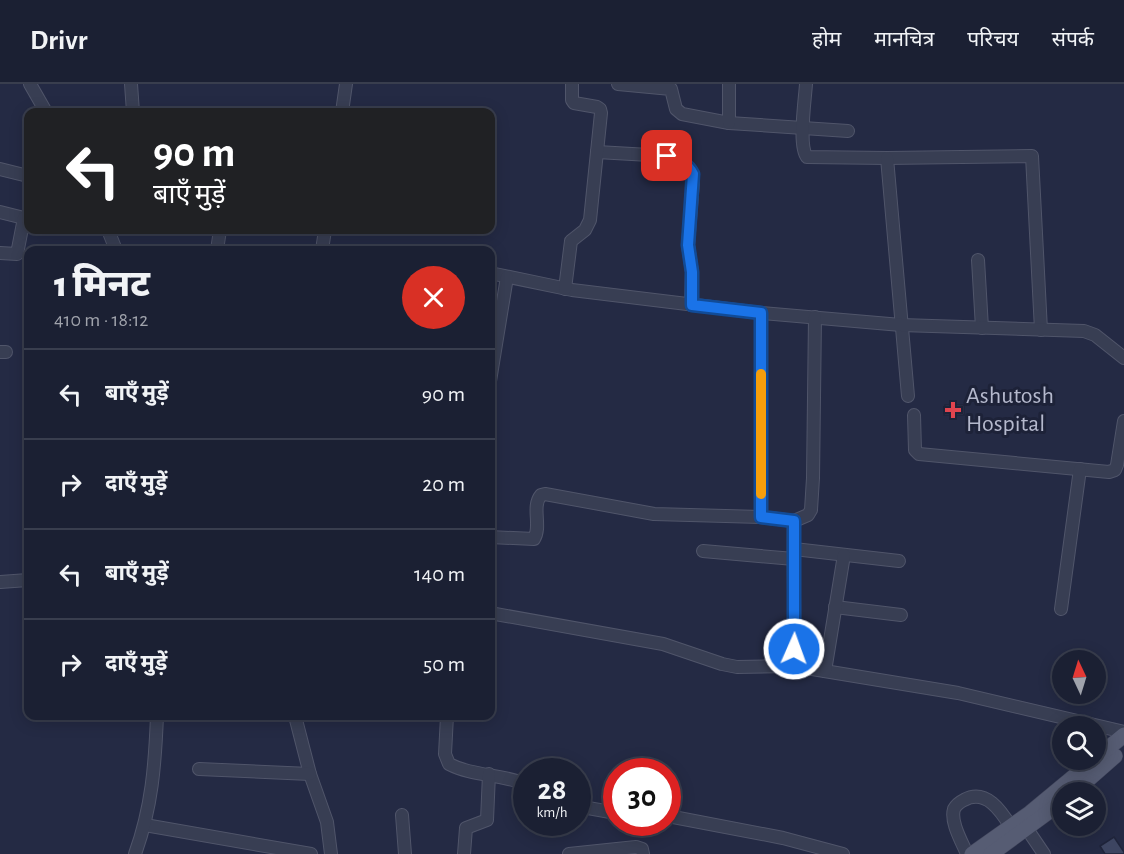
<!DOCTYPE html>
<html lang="hi">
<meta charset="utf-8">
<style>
body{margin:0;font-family:"Alegreya Sans","Noto Sans Devanagari",sans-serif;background:#282d3f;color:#f1f3f6;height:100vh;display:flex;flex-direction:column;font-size:22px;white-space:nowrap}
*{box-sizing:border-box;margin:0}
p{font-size:20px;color:#a0a3ac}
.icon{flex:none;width:33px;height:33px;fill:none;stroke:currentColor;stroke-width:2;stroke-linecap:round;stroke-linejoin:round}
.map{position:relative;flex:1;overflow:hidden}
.panel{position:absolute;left:24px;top:162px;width:471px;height:474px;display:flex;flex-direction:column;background:#1b2033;border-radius:12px;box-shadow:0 3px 15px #0003,0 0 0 2px #393e4e}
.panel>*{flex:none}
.hud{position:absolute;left:24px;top:24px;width:471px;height:126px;border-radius:12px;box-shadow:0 3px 15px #0003,0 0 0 2px #393e4e;background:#202124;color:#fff;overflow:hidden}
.needle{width:39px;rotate:356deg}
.fabs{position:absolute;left:1052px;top:566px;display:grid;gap:12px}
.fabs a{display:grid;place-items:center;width:54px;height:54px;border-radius:50%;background:#1b2033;box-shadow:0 3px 15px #0003,0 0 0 2px #393e4e;font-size:30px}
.speed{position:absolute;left:513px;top:674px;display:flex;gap:12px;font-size:30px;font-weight:700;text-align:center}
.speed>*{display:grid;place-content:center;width:78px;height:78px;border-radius:50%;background:#1b2033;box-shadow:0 3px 15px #0003,0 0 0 2px #393e4e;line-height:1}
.speed small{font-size:15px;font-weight:400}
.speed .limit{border:9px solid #d22;background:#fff;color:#111}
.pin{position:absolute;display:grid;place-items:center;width:51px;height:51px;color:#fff;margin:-26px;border-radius:12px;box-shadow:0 3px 9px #0006}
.me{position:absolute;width:66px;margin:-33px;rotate:2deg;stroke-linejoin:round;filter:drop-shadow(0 0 4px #0008)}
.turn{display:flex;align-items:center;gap:21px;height:126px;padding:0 30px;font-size:27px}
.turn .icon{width:78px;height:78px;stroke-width:2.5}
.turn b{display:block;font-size:42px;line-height:51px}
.round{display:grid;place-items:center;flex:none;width:63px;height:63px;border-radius:32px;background:#282d3f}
.head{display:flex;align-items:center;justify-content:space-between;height:102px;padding:0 30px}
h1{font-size:36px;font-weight:800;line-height:45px}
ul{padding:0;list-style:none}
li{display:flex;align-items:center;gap:18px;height:90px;padding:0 30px;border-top:2px solid #393e4e}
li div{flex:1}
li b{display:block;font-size:22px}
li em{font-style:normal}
header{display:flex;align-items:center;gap:36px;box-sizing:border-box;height:84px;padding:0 30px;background:#1b2033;border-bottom:2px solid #393e4e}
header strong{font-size:28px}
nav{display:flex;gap:33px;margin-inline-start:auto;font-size:21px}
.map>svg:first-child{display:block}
.building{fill:#3d4561;stroke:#1f243a;stroke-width:1.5}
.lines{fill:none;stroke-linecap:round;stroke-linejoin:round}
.minor-casing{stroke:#50556a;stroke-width:14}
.major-casing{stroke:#42465c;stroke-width:16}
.minor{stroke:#383e53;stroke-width:12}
.major{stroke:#565c73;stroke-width:15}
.route-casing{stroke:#114b97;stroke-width:15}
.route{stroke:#1a73e8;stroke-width:10}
.slow{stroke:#f59e0b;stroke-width:10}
.health-dot{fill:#e0444e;stroke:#1d2238;stroke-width:2}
.labels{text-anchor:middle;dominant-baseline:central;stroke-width:6;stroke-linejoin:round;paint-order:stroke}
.poi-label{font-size:24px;fill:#b5b9cd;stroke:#1d2238;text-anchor:start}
</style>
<header>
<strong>Drivr</strong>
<nav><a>होम</a><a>मानचित्र</a><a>परिचय</a><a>संपर्क</a></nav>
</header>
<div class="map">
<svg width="1124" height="770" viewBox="0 0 1124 770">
<rect width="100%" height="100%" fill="#242a44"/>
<g class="building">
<polygon points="945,321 964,321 964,331 944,331"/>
<polygon points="1114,753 1124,768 1124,770 1105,770 1100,762"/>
</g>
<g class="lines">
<g class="minor-casing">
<g id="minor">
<polyline points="30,0 46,28"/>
<polyline points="131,0 133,28"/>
<polyline points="618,0 671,5 676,25 682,30 729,39 848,47"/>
<polyline points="729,0 729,39"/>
<path d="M806,0C805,16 798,62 807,73L887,74L1032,72L1041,246"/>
<polyline points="342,28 346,0"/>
<path d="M597,68L667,72C681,75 693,83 693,98L688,161L692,188L691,221"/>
<polyline points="887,74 908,312"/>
<polyline points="0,85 28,92"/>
<polyline points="0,128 28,135"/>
<polyline points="108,146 116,166"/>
<polyline points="217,166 220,146"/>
<polyline points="322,166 325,146"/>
<polyline points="0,169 17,170 24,134"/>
<polyline points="978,176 982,244"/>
<polyline points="490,189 572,206 761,229 901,241 1084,247 1095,251 1124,274"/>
<polyline points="565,205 571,157 585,146 590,136 601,29 600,25 597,23 574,19 572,16 572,0"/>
<polyline points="761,229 761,433"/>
<polyline points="0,268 6,268"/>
<polyline points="490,297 507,193"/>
<polyline points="914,331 915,366 919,370 1109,388 1115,386 1117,381 1124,337"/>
<path d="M490,453L534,455C542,442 531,423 541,411L545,410L654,430L761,433L794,437L808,431L811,426L813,394L815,233"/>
<polyline points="794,465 899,477"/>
<polyline points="703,467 794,475"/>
<polyline points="0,498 28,496"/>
<polyline points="835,523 901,531"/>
<polyline points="1061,525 1080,385"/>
<polyline points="490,529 663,560 722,580 737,583 794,582 958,609 1124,648"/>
<path d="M794,582C795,533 793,485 794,437"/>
<polyline points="825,587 844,471"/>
<polyline points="295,632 310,690 327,738 331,770"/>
<path d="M447,632L445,670L449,680C472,692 501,690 526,700"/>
<polyline points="199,685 310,690"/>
<polyline points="578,720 588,724 616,729"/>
<polyline points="402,731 405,770"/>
<polyline points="668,732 783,754 843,770"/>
<polyline points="1023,739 1044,770"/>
<polyline points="145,741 311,770"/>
<path d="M135,770C152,723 155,681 157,632"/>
<polyline points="464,770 466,744 487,736 489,690"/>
<polyline points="569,770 636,763 642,765 643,770"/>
<path d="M967,770C962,758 950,738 954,725C956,721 960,718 964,716C986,704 1001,727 1011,743"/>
</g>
</g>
<g class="major-casing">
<g id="major">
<polyline points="1074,708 1115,672"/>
<polyline points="972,770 1030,729 1124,651"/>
<polyline points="991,770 1062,718"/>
</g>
</g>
<use href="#minor" class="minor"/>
<use href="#major" class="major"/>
</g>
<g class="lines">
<g class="route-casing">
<path id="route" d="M667,72C677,74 688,80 693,90L688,161L692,188V221L761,229V433L794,437V565"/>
</g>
<use href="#route" class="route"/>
<polyline class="slow" points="761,290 761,410"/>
</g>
<path class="health-dot" d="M950 317h6v6h6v6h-6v6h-6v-6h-6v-6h6z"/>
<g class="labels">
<g class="poi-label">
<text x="966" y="312">Ashutosh<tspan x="966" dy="28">Hospital</tspan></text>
</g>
</g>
</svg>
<div class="fabs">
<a><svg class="needle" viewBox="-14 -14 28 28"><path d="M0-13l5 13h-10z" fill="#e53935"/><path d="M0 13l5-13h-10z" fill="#a0a3ac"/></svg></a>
<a><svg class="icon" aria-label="search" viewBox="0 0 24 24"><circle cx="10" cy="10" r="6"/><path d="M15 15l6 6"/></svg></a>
<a><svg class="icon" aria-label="layers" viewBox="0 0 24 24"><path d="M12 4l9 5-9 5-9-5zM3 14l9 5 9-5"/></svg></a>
</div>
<div class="speed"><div>28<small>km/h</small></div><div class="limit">30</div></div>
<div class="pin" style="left:667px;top:72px;background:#d93025"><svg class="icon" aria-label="arrive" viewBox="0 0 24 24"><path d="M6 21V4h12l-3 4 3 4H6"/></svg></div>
<svg class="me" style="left:794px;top:565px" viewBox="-20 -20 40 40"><circle r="17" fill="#1a73e8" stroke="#fff" stroke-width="3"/><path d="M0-11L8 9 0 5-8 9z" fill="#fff"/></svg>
<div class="hud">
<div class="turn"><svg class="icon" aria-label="left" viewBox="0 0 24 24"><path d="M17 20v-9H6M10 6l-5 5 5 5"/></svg><div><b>90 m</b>बाएँ मुड़ें</div></div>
</div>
<section class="panel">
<div class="head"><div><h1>1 मिनट</h1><p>410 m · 18:12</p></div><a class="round" style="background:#d93025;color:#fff"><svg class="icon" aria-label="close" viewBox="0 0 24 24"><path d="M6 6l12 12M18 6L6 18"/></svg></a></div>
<ul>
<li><svg class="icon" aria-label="left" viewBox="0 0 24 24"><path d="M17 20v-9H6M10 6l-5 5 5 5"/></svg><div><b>बाएँ मुड़ें</b></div><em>90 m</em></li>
<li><svg class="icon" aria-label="right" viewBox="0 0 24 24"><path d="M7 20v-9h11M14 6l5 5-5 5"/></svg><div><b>दाएँ मुड़ें</b></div><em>20 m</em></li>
<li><svg class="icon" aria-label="left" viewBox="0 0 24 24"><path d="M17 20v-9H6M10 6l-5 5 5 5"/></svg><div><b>बाएँ मुड़ें</b></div><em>140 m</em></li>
<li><svg class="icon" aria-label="right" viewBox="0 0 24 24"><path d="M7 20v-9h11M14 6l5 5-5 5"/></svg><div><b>दाएँ मुड़ें</b></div><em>50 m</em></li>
</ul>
</section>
</div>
